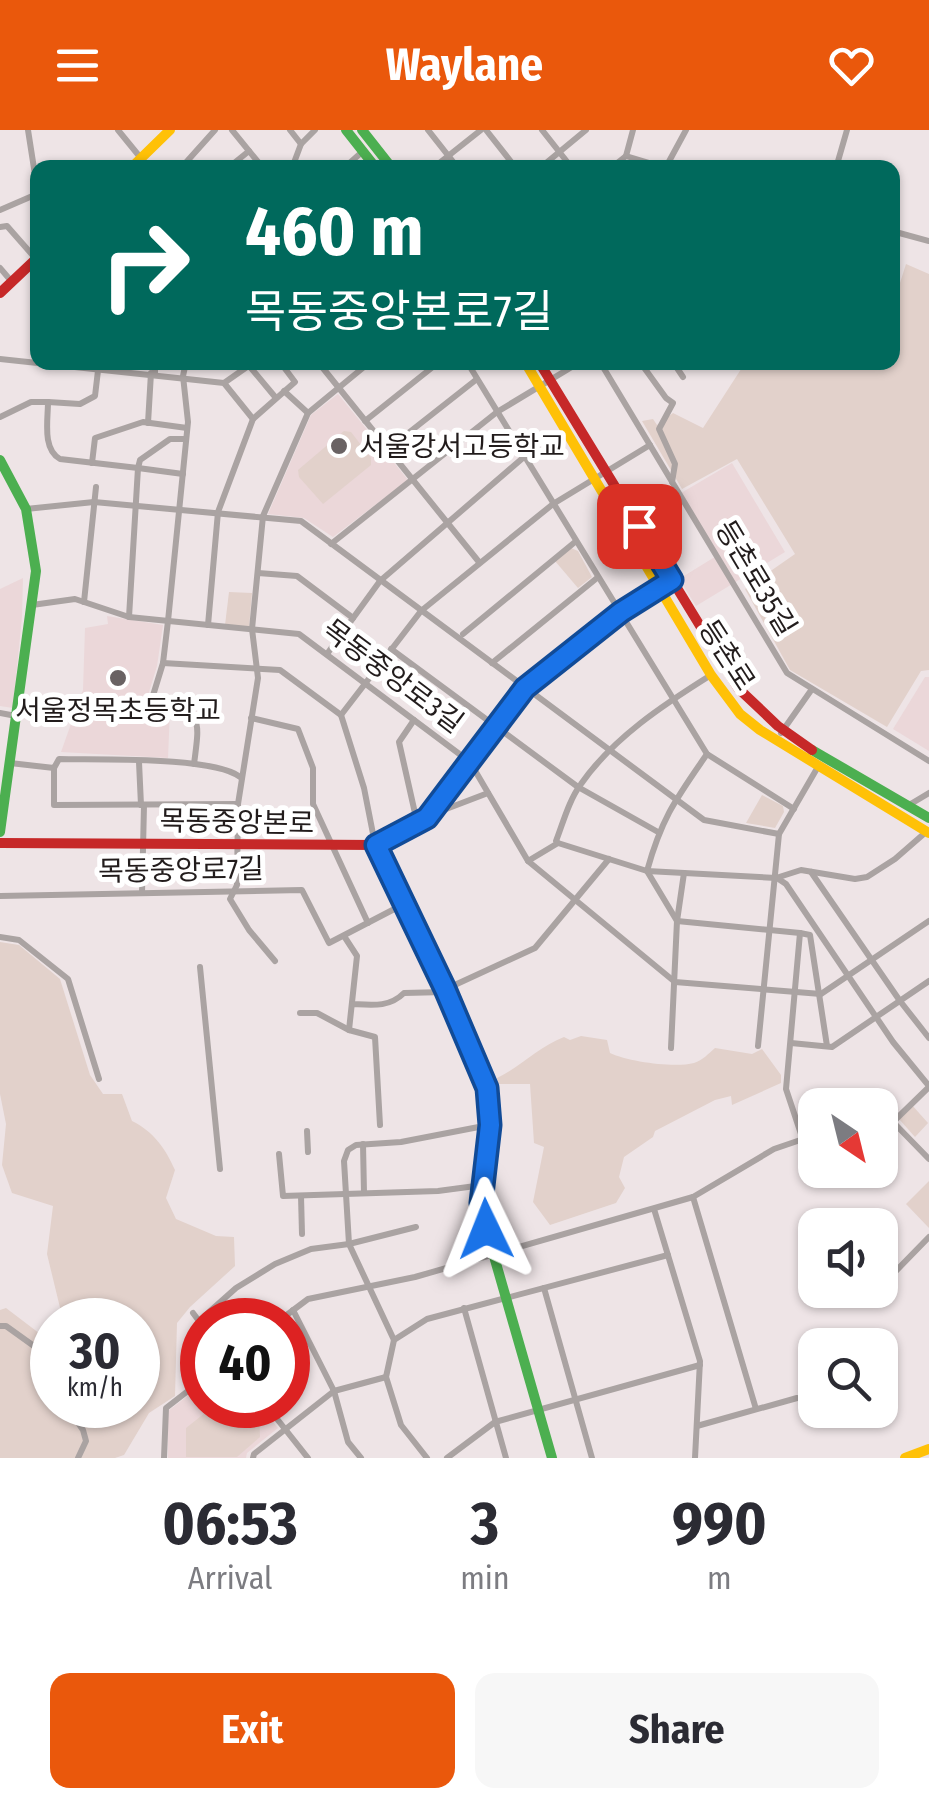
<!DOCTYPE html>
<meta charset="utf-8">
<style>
body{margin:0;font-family:"Fira Sans Condensed","Noto Sans KR",sans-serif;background:#f7f7f7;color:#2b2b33;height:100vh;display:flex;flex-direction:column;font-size:38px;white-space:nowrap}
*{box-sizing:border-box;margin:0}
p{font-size:32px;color:#7c7c81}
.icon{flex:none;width:55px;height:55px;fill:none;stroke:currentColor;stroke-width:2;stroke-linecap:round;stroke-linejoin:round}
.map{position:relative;height:1328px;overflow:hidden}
.details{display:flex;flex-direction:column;background:#fff;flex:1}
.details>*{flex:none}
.top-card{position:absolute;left:30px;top:30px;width:870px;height:210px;border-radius:20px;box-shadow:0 2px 8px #0004;background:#00695c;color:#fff;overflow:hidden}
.needle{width:65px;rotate:145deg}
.buttons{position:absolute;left:798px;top:958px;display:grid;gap:20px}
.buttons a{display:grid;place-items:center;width:100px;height:100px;border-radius:20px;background:#fff;box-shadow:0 2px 8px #0004;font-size:50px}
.speed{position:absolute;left:30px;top:1168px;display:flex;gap:20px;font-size:50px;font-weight:700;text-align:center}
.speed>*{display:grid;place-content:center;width:130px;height:130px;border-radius:50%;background:#fff;box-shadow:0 2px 8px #0004;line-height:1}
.speed small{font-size:25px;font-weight:400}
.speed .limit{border:15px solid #d22;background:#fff;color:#111}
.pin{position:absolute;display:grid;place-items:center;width:85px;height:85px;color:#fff;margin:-42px;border-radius:20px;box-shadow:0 5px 15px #0006}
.me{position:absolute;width:110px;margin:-55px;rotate:358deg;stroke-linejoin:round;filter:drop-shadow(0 0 8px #0008)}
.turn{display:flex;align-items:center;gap:35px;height:210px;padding:0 50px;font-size:45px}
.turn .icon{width:130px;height:130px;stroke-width:2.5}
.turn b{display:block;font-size:70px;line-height:85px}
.eta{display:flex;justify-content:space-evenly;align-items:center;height:170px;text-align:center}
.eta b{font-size:60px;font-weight:700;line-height:70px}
.primary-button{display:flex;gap:20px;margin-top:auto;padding:20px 50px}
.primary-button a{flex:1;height:115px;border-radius:20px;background:#ea580c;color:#fff;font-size:40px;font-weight:700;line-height:115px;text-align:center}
.primary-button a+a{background:#f7f7f7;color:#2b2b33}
header{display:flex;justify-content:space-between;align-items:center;height:130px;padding:0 50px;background:#ea580c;color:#fff;font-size:45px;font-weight:700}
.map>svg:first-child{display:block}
.built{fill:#ebd7d9}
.green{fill:#e2d1cb}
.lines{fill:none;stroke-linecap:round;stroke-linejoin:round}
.street{stroke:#aaa3a2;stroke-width:6}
.fast{stroke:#4caf50;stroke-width:10}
.slow{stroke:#ffc107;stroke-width:10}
.jam{stroke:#c62828;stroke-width:10}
.route-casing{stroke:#114b97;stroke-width:25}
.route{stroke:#1a73e8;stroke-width:18}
.poi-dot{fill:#696263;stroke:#fff;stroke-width:4}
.labels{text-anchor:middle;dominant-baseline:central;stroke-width:10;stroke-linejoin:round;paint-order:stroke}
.poi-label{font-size:28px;fill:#221c1c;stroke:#fff;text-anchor:start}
.street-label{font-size:28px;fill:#221c1c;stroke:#fff}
</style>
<header><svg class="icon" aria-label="menu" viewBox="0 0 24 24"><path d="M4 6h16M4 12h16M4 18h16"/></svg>Waylane<svg class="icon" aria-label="heart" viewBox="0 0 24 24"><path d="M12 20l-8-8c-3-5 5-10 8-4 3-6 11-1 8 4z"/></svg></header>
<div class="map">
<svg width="929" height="1328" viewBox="0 0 929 1328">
<rect width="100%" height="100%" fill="#eee4e6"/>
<g class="built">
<polygon points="338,264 408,350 333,407 304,388 268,384 311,285"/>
<polygon points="732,333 785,422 696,476 679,449 718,425 681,363"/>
<polygon points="23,448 22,487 13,578 0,576 0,459"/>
<polygon points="107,486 163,495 157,536 145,575 170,580 168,628 61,622 83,560 85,498 108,494"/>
<polygon points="925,547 929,547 929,621 893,599"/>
<polygon points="202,1255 202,1275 259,1275 278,1298 247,1323 246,1328 168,1328 168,1281"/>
</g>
<g class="green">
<polygon points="906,134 929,144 929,540 921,541 887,597 790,540 745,459 795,424 737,329 682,359 642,291 653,289 657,295 673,283 703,298 745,233 892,232 893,175"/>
<polygon points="344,301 351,302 371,328 371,335 323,374 299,347 298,340"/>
<polygon points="571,418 578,421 592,447 578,458 555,431"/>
<polygon points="229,462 252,463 249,498 225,495"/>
<polygon points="762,665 783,676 784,682 775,698 746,693"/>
<path d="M0,812L19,815L60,849L90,945L103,964H122L132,991C154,1002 165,1018 175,1040L166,1068L176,1089L216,1106L234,1107L235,1136L190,1177L177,1193L175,1266L149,1283L124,1325L115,1328H0V1180L6,1178L52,1213V1275H138V1190H63L47,1124L53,1076L12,1063L2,1035L6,994L0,964Z"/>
<path d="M581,906L607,910L610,923C629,932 675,938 694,933C703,930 708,924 715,918L752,924L762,919L781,945V953L732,975L731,966L715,970L655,1001L653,1007L624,1027L619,1047L625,1058L616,1073L550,1095L533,1072L544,1017L534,1013L530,954H498L497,948C522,936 538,917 564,907L570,910Z"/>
<polygon points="911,974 928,993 915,1007 899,989"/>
<polygon points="929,1051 929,1098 906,1074"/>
<polygon points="215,1275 252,1275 259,1284 260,1307 237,1327 186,1327 186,1298"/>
</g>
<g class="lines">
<g class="street">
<polyline points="28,0 38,64"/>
<polyline points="118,0 149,38"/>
<polyline points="232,0 263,38"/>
<polyline points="290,0 301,14"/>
<polyline points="428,0 458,38"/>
<polyline points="486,0 516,38"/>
<polyline points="542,0 572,38"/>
<polyline points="626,26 633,0"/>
<polyline points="666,37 686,0"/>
<polyline points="181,38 215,0"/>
<polyline points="228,38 249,21"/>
<polyline points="292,38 301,14 315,0"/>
<polyline points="344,38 362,22"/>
<polyline points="433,38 481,0"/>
<polyline points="540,38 586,0"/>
<polyline points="611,38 626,26 666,38"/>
<polyline points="836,38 847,0"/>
<polyline points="0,80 37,64"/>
<polyline points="0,97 7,96 36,129"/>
<polyline points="892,101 929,111"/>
<polyline points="0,138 12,152"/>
<polyline points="0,229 224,253 253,289"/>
<path d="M186,232L183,246L188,292L168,491L163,533L151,572C201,582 201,583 194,634"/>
<polyline points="246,232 276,268"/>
<polyline points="318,232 479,432"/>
<polyline points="467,232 707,624 794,679"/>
<polyline points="600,232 787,543 929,631"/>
<polyline points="640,232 666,268 673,273 659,299 675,334 672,352"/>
<polyline points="673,232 683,247"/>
<polyline points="155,243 155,232"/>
<polyline points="224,253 254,232"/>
<polyline points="284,261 308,283"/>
<polyline points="48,272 80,274 95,266 99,232"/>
<path d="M0,287L31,272H48C48,290 42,319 60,329L138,338L129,487"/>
<polyline points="365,291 439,232"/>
<polyline points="148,293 151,243"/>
<polyline points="388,319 477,249"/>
<polyline points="92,333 95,308 143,292 187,298"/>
<polyline points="183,344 138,338 140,330 170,309 186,309"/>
<polyline points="26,379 94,372 301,391 704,690 779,704"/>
<polyline points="331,414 497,282 580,232"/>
<polyline points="258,443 297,446 353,488"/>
<polyline points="84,472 96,357"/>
<polyline points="32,475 75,469 129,487 299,504 470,632 528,731 675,852 821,864 929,791"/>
<polyline points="208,495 218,382 253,289 295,252 280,232"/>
<polyline points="463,504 575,412"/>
<polyline points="391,519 578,657 658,702"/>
<polyline points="327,524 380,451 524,327"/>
<polyline points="163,533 280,540 341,585 364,658 375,714"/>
<polyline points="492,533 597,448"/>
<polyline points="0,583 16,586"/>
<polyline points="341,585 421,481 553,374 650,315"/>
<polyline points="251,588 298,599 313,638 313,674 368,793"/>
<polyline points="414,590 399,612 417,692"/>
<polyline points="781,603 812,559"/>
<path d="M707,624C676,669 662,687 647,741L677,791L800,803L786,959L803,1010"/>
<polyline points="139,632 141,675"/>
<path d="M10,633L54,638L59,629C97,630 214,626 240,647"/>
<polyline points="54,638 54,675 238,674"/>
<polyline points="909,675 929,663"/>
<polyline points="433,684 488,663"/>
<polyline points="558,713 647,741 776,748 801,740 855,749 867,747 895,729 926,702"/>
<path d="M528,731L558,713L556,711C563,693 569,670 581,654C613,608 663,575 711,545"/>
<polyline points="811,742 900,871 929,908"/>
<polyline points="777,748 786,754 893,912 929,956"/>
<polyline points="142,763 144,675"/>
<polyline points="0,766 302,760 329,813 404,774"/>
<polyline points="800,803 810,805 827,916"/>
<polyline points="344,806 357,826 349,900 375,907 380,995"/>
<polyline points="0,807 19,810 68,849 99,949"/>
<polyline points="275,831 249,800 230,769 237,755 238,674 258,548 252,499 263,386 308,283 370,232"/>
<polyline points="200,837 220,1039"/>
<polyline points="446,859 535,818 609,729"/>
<path d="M352,874C371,875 389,878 404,863L445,862"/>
<polyline points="300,883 317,883 349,900"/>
<polyline points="791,913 832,917 929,851"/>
<polyline points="758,916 779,704 819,635"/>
<polyline points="671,918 677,791 684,743"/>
<polyline points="880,989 893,992 929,1029"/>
<polyline points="893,992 929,957"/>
<polyline points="307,1001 308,1022"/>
<polyline points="363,1014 364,1063"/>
<polyline points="279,1024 283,1066 438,1061 483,1055"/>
<polyline points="301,1066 302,1104"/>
<polyline points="693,1067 756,1279"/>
<polyline points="654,1079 700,1231 695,1328"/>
<polyline points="892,1145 929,1107"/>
<polyline points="544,1158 592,1328"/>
<polyline points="464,1178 506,1328"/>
<polyline points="293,1180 334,1261 348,1312 361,1328"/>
<polyline points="193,1183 202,1195"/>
<polyline points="280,1190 308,1169 415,1147 693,1067 774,1019 815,1005"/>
<polyline points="199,1191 236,1158 275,1134 311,1119 349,1114 416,1097"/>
<polyline points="0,1196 6,1196 52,1229 52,1233"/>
<polyline points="394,1210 349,1114 344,1031 348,1020 356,1015 401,1012 489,995"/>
<polyline points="66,1275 83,1300 86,1311 78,1328"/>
<polyline points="266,1275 308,1328"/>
<polyline points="697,1296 797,1268"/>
<polyline points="164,1328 166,1278 202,1250"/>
<polyline points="253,1328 254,1324 334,1261 386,1247"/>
<polyline points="427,1328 401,1295 386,1247 394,1210 427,1189 668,1125"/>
<polyline points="447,1328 495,1292 700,1235"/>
</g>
<g class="fast">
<polyline points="346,0 376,38"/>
<polyline points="362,0 392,38"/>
<polyline points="0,330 26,379 36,441 0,702"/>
<polyline points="812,620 929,688"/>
<polyline points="462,899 491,976 481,1081 552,1328"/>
</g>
<g class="slow">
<polyline points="131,38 170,0"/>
<polyline points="525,232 711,545 740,584 760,600 929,703"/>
<polyline points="376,715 427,688 525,558 621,482 664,455"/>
<polyline points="905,1328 929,1319"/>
</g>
<g class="jam">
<polyline points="0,163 38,127"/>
<polyline points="539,232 738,558 778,596 812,620"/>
<polyline points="0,713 376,715 462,899"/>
</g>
</g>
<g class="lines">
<g class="route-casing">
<polyline id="route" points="486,1099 481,1073 490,995 487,958 445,859 376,715 427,688 525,558 621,482 672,450 639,396"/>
</g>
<use href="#route" class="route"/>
</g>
<g class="poi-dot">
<circle cx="339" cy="316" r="10"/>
<circle cx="118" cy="548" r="10"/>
</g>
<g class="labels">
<g class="poi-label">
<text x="359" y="316">서울강서고등학교</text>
<text x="118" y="580" text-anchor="middle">서울정목초등학교</text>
</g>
<g class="street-label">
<text transform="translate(756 448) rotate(59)">등촌로35길</text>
<text transform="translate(727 525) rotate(57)">등촌로</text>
<text transform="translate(393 546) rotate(37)">목동중앙로3길</text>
<text transform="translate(237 692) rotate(1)">목동중앙본로</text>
<text transform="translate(181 740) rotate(-1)">목동중앙로7길</text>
</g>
</g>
</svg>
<div class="buttons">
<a><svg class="needle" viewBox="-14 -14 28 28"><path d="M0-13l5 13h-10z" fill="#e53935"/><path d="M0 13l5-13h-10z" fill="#7c7c81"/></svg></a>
<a><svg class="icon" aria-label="sound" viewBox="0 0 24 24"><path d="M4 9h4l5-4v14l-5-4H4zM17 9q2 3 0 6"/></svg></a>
<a><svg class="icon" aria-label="search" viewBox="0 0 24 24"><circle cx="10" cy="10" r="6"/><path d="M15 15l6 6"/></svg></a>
</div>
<div class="speed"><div>30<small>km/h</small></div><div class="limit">40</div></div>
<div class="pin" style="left:639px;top:396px;background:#d93025"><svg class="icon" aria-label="arrive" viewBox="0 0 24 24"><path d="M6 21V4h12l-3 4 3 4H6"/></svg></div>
<svg class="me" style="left:486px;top:1099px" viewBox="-20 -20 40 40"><path d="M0-17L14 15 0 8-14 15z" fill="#1a73e8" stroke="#fff" stroke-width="4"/></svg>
<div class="top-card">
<div class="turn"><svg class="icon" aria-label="right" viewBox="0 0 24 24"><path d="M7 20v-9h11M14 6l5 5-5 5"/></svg><div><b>460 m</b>목동중앙본로7길</div></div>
</div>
</div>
<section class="details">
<div class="eta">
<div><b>06:53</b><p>Arrival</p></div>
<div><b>3</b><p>min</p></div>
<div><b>990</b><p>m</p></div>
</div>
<div class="primary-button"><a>Exit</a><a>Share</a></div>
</section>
